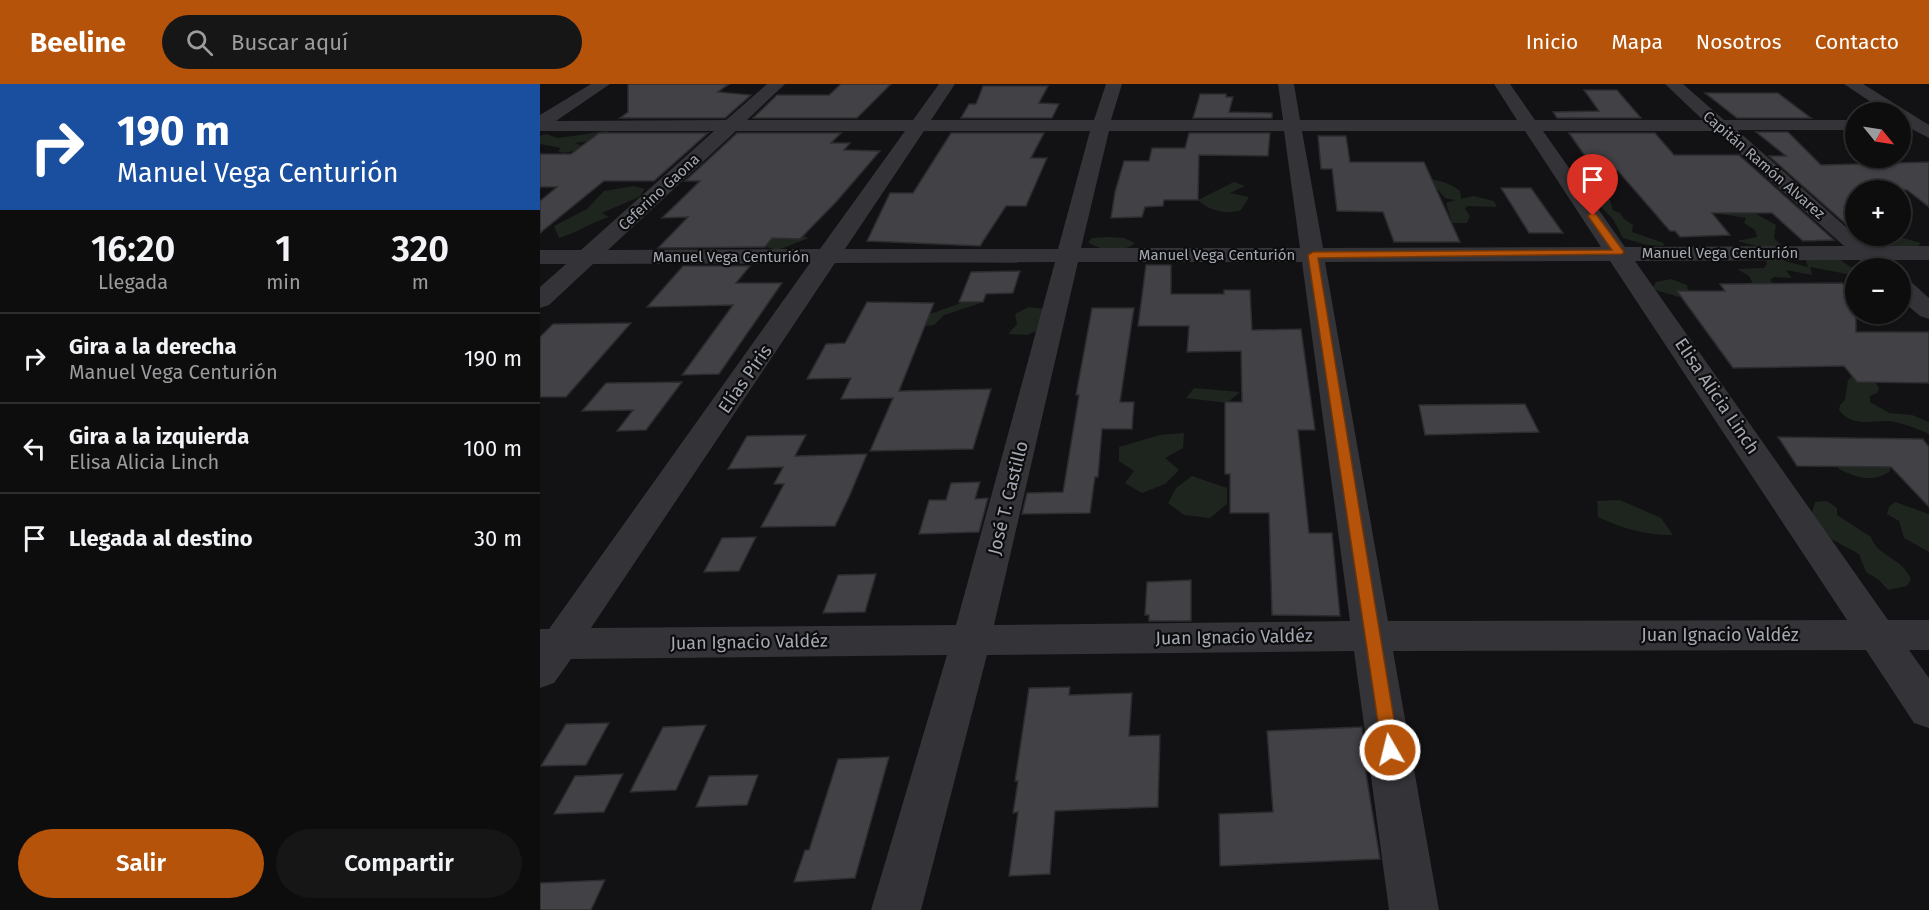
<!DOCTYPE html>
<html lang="es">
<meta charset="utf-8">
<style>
body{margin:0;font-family:"Fira Sans",sans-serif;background:#171617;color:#f1f3f6;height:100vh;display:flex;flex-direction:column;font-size:22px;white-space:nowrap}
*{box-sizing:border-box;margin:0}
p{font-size:20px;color:#9b9c9e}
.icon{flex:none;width:33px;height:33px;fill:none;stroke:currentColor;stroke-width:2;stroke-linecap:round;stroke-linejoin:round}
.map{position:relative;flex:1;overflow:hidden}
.details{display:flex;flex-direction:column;background:#0e0d0e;width:540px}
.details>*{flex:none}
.top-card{background:#1a4fa0;color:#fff;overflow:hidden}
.needle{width:39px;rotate:120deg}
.controls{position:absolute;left:1305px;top:18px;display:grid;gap:12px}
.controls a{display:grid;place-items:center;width:66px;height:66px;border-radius:50%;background:#0e0d0e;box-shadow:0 2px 4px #0004,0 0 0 2px #2e2d2e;font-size:30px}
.pin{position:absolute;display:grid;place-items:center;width:51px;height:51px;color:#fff;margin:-62px -26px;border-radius:50% 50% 50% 0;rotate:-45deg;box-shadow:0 0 6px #0007}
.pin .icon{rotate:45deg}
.me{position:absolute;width:66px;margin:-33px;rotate:352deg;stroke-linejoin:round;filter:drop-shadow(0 0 4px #0008)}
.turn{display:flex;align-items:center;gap:21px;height:126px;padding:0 18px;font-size:27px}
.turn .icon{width:78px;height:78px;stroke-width:2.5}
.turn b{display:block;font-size:42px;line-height:51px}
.eta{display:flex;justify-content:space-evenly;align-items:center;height:102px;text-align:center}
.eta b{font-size:36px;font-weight:600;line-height:42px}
.primary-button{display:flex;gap:12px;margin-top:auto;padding:12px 18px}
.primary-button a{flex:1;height:69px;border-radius:36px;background:#b45309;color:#fff;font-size:24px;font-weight:600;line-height:69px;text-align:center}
.primary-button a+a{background:#171617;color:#f1f3f6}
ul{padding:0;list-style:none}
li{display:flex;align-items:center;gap:18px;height:90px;padding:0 18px;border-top:2px solid #2e2d2e}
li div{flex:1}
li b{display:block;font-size:22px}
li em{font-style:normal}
header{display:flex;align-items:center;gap:36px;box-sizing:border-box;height:84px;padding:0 30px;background:#b45309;color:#fff}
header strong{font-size:28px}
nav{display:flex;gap:33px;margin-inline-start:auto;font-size:21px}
.search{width:420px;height:54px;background:#171617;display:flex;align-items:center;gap:15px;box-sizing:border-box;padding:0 21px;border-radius:33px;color:#9b9c9e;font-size:22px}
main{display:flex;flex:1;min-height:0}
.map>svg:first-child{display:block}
.green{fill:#1e251f}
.building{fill:#414146;stroke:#2c2c2f;stroke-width:1.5}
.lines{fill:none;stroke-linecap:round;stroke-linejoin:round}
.street{fill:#333338;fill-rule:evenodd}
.route{fill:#b45309;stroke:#753606;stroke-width:1.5}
.labels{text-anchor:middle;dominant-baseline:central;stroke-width:4.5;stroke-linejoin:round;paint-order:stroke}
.far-street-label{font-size:15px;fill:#a4a8b3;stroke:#0d0d0e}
.street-label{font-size:18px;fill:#a4a8b3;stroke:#0d0d0e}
</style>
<header>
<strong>Beeline</strong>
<div class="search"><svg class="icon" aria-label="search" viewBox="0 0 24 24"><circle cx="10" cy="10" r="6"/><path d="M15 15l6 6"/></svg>Buscar aquí</div>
<nav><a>Inicio</a><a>Mapa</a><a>Nosotros</a><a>Contacto</a></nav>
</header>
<main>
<section class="details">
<div class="top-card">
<div class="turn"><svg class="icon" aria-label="right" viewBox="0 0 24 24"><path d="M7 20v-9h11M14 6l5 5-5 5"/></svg><div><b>190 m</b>Manuel Vega Centurión</div></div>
</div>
<div class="eta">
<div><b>16:20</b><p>Llegada</p></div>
<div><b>1</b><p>min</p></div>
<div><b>320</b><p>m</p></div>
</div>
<ul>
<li><svg class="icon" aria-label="right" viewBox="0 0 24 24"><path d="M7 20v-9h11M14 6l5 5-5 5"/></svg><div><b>Gira a la derecha</b><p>Manuel Vega Centurión</p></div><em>190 m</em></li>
<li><svg class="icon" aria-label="left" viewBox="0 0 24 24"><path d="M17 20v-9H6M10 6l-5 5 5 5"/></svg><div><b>Gira a la izquierda</b><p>Elisa Alicia Linch</p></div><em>100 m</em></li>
<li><svg class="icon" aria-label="arrive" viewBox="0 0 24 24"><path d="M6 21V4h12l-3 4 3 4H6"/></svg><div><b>Llegada al destino</b></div><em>30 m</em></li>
</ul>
<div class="primary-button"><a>Salir</a><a>Compartir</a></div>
</section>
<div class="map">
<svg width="1389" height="826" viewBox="0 0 1389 826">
<rect width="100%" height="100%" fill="#121113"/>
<g class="green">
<path d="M67,47L69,49L50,57L35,59L43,62C36,67 25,71 18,67L21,64L0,60V52L6,50L18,54Z"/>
<path d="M884,95C897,95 910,99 920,107L921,115L933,112L954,117L957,123L927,122L925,125L930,132L927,139H912L906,119L915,116L905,114L897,105H882Z"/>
<path d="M694,98L705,102L690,109L709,113L701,126C688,131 668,127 658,116Z"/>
<path d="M94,102L105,105L99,113L62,129L69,133C51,138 37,149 19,154L14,142L47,125L64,107Z"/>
<polygon points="1056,114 1070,116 1073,126 1080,129 1084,135 1093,141 1092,148 1124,159 1123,162 1107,161 1083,154 1073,135 1055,117"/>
<polygon points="1211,127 1236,141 1234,154 1242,162 1232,166 1197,157 1217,153 1215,146 1204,139 1206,134 1175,129"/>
<polygon points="258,150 269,154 238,166 226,163 225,156 240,151"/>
<path d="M1319,152H1356L1381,159L1376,164C1358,163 1332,164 1319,152Z"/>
<path d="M569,153L584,154L595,159C584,169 559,167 548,158L552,154Z"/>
<polygon points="1229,173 1268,183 1265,175 1299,175 1315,186 1315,210 1303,204 1302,200 1311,195 1307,190 1270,183 1272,191 1246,186 1252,194 1234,193 1230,196 1237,203 1216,206 1209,192 1197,185 1224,184 1227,180 1225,176"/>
<polygon points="1131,195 1147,201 1148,206 1139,213 1112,205 1116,198"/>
<polygon points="424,218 441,219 404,231 394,241 374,243 371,233 390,230"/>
<polygon points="489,223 506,225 504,244 487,251 468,250 477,240 475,230"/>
<path d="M1315,290L1335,298L1339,304L1337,309L1330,312V318L1349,329L1372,331L1389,338V350C1381,346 1357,337 1348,337C1330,337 1312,343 1299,326L1300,321L1305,316L1308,296Z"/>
<polygon points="654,304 700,308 687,319 646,314"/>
<polygon points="644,349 643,364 625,374 639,386 625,400 602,409 585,399 594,387 579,377 579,363 620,351"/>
<path d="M1296,378L1351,380L1350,387C1333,399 1317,394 1299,385Z"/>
<polygon points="652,392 687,404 687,420 670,434 644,431 628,419 636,404"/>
<path d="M1080,416L1121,434L1133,451C1105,451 1084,445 1058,433L1057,417Z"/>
<path d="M1287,417L1297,424V431L1331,453C1336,471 1362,474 1371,495L1367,502L1348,506L1339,496L1326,488L1319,470L1280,449L1271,432L1275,418Z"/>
<polygon points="1355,418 1389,430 1389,468 1364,454 1359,437 1347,430 1349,423"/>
</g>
<g class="building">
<polygon points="88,0 189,0 178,8 211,11 185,34 80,34 88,28"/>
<polygon points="301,0 351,0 317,34 213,34 237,11 289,11"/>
<polygon points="443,2 508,2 499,19 519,20 512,34 421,34 429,20 436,20"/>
<polygon points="1044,6 1077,6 1101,34 1017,34 1013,28 1059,27"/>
<polygon points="1165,9 1238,9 1271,34 1197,34"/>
<polygon points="660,10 686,10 686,13 693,13 689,28 732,29 732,34 653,34"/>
<polygon points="1216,48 1248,48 1281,81 1389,78 1389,123 1367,106 1316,105 1316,149 1229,72 1246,72"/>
<polygon points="59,49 168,49 114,97 64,97 0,149 0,117 17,103 0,103 0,70 31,70"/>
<polygon points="197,49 301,49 291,59 310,59 304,66 340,67 297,117 260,155 232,154 225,163 118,164 148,133 122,134 160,97 145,97"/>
<polygon points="411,49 504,49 491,74 507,74 486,122 466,122 440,162 327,157 350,109 373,109"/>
<polygon points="649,49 730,49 728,72 659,71 658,116 624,116 623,122 605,123 602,133 571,134 575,108 584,77 609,77 612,64 645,64"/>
<polygon points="1029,49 1115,49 1134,71 1199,71 1294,156 1263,157 1232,129 1172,129 1190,151 1140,153 1135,147 1130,147 1078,87 1054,85"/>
<polygon points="778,52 806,52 810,78 884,78 920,158 854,158 843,128 797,127 792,85 781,85"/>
<polygon points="961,104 991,104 1023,149 989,149"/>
<polygon points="606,181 631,181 631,210 684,210 684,206 710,206 712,246 761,245 775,346 758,346 769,449 792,449 800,532 732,531 729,429 690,429 690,390 685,390 685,318 702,318 701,267 647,268 649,242 598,242"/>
<polygon points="143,182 210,182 196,199 242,199 179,290 142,291 193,221 107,223"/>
<polygon points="480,187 473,209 446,210 443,218 419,218 431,188"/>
<polygon points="1302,199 1316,213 1316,248 1389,248 1389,299 1317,298 1304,282 1193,284 1137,207 1185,207 1180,200"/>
<polygon points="327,218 394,219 359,307 451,305 433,365 330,367 353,314 301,315 311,294 267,295 286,260 305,259"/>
<polygon points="552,224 594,224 580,318 594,318 592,345 562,345 558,393 555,393 550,429 482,430 487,409 523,408 539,311 536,311"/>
<polygon points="91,239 26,313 0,313 0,253 13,240"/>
<polygon points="142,298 106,346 77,347 93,326 42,327 66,299"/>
<polygon points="985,320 999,348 885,351 879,321"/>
<polygon points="266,351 255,372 327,370 309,413 295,442 221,443 244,400 234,400 243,383 188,385 207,352"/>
<polygon points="1238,353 1383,355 1389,363 1389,423 1351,383 1257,382"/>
<polygon points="440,398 435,415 448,414 439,448 379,450 389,416 406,416 411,399"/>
<polygon points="216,453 199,487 164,488 182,454"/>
<polygon points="336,490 325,528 283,529 298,491"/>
<polygon points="651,496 651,537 609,537 609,531 605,531 607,498"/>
<polygon points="530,603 529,611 592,609 589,652 620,651 618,723 515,727 510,790 469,792 478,728 473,729 478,697 475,697 489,604"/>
<polygon points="69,639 46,681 1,682 26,640"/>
<polygon points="166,641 136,706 90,708 123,643"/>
<polygon points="822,643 827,683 825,683 840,775 680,782 679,730 733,728 727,647"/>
<polygon points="349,673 315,794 254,798 265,766 269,766 298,675"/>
<polygon points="83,690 64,728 14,730 35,692"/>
<polygon points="218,691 207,721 156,723 169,692"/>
<polygon points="65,796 51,826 0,826 0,799"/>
</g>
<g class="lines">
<g class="street">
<path d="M51,0H70L16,37L186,36L227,0H245L207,36H373L399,0H415L391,36H554L566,0H582L571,36H743L738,0H754L760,36H977L954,0H970L995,36H1163L1125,0H1143L1184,36H1316V46H1197L1316,152L1331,162H1389V176H1343L1340,180L1332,182L1319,176L1095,177L1348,536H1389V566H1369L1389,594V644L1374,639L1326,566L853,567L899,826H849L814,567L447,571L381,826H331L407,571L31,575L14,599L0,604V545H9L270,179L53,180L9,221L0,224V203L26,180H0V166H41L174,47H0V31ZM196,47H365L280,165L68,166ZM384,47H550L518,165H305ZM569,47H744L760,164H541ZM762,47H985L1061,163L783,164ZM1003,47H1175L1304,162L1085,163ZM1070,177L1307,536L848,537L785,178ZM515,178L416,541L51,544L295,179ZM538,178H762L810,537L454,541Z"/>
<polygon points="1304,0 1323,0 1389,41 1389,54 1360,39 1360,28 1346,28"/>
<polygon points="1360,194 1369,196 1389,214 1389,235 1380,232 1360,215"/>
</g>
</g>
<polygon class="route" points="1050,130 1056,130 1084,168 1082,170 778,174 859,666 856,671 850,674 843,671 768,171 773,168 1072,166 1048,132"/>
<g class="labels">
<g class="far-street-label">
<text transform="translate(1224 81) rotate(41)">Capitán Ramón Alvarez</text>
<text transform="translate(119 108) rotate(-43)">Ceferino Gaona</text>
<text x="1180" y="169">Manuel Vega Centurión</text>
<text x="677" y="171">Manuel Vega Centurión</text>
<text x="191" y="173">Manuel Vega Centurión</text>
</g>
<g class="street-label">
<text transform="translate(205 295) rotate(-55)">Elías Piris</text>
<text transform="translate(1177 312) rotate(56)">Elisa Alicia Linch</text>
<text transform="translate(468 414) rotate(-76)">José T. Castillo</text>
<text x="1180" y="551">Juan Ignacio Valdéz</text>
<text transform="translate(694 553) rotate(-1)">Juan Ignacio Valdéz</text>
<text transform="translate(209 558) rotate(-1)">Juan Ignacio Valdéz</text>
</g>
</g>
</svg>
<div class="controls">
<a><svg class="needle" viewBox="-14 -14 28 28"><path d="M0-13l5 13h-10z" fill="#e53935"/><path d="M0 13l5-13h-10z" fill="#9b9c9e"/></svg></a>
<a>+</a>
<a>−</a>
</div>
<div class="pin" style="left:1053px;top:132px;background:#d93025"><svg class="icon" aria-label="arrive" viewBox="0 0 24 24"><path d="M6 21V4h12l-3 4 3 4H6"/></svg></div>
<svg class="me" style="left:850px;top:666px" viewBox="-20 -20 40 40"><circle r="17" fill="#b45309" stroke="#fff" stroke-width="3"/><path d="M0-11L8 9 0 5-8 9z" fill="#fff"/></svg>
</div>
</main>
